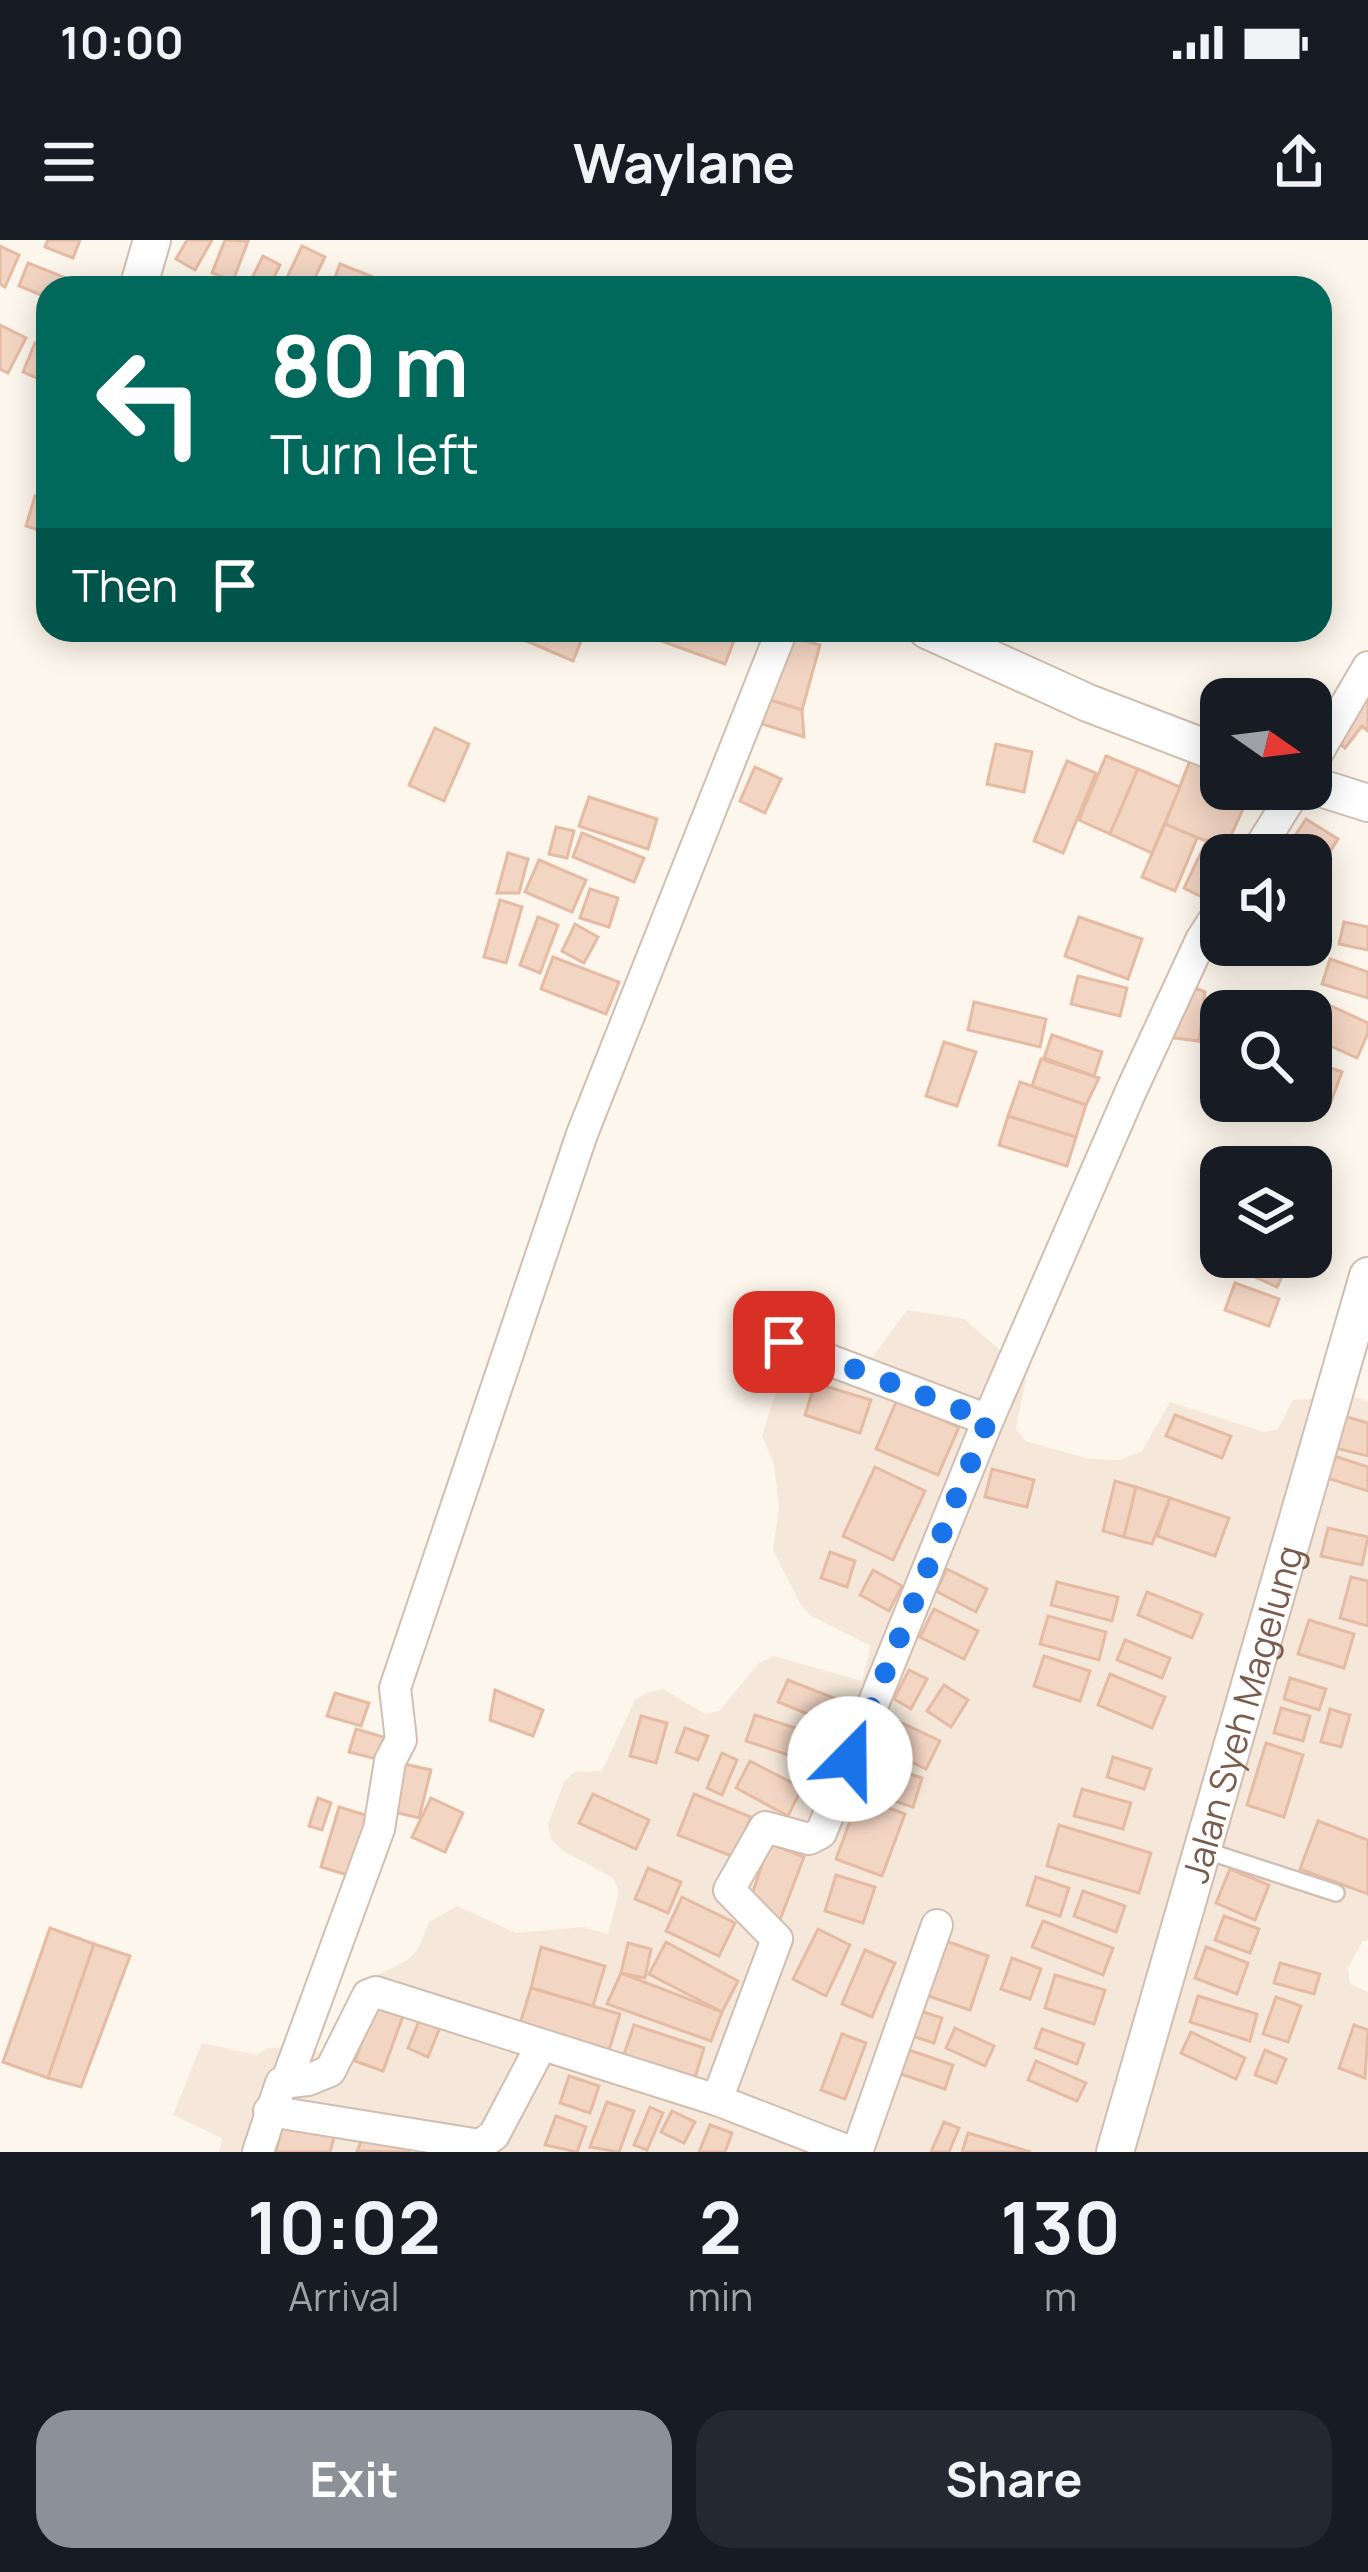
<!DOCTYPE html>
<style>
body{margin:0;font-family:Manrope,sans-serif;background:#242831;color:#f1f3f6;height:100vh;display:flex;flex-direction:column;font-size:45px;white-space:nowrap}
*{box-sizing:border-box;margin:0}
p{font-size:39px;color:#9ea1a6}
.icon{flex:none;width:66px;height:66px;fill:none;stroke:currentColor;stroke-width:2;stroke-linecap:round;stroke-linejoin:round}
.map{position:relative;height:1912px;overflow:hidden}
.sheet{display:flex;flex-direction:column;background:#171b24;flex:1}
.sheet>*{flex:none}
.top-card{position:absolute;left:36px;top:36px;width:1296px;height:366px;border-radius:36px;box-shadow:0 6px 30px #0003;background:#00695c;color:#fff;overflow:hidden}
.needle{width:78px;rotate:104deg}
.buttons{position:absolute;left:1200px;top:438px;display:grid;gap:24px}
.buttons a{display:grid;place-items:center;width:132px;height:132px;border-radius:24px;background:#171b24;box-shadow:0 6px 30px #0003;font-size:60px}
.pin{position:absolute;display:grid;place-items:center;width:102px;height:102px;color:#fff;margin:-51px;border-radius:24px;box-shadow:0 6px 18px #0006}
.me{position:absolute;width:132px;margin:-66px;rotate:22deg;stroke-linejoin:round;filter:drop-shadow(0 0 9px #0008)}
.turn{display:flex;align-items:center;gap:42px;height:252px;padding:0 36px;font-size:54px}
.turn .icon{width:156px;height:156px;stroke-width:2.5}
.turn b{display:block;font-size:84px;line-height:102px}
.then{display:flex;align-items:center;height:114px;padding:0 36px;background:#0003;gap:24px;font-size:45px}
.eta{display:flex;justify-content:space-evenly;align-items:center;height:204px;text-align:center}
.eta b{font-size:72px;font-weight:700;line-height:84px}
.cta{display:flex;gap:24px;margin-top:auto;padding:24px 36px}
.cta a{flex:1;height:138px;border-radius:36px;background:#8c9099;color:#fff;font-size:48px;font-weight:700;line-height:138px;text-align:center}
.cta a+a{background:#242831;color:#f1f3f6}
.status{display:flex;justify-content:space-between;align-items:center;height:84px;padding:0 60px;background:#171b24;direction:ltr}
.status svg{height:33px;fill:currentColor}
header{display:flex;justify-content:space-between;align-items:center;height:156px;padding:0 36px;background:#171b24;font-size:54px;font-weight:700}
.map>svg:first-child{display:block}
.residential{fill:#f5e8da}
.building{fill:#f3d5c3;stroke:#e6bba3;stroke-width:3}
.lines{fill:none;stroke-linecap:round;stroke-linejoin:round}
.service-casing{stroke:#d1beb0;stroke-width:20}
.minor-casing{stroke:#d1beb0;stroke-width:34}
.tertiary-casing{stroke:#d1beb0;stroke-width:40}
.service{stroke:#fff;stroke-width:15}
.minor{stroke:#fff;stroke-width:30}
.tertiary{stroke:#fff;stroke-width:36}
.route{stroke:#1a73e8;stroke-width:21;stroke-dasharray:0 37.8}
.labels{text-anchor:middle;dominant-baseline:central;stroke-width:9;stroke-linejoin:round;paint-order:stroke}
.street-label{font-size:36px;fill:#7a5c4d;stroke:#fffaf3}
</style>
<div class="status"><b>10:00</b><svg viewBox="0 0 49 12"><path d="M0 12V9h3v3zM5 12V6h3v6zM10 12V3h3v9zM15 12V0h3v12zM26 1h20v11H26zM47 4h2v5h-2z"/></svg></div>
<header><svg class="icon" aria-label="menu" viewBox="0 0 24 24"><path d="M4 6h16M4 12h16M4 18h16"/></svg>Waylane<svg class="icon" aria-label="share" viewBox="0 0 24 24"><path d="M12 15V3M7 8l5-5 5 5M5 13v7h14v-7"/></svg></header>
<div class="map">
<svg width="1368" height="1912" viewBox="0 0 1368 1912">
<rect width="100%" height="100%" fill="#fdf6ec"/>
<polygon class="residential" points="907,1070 964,1079 1027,1133 1016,1189 1026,1201 1089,1219 1120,1220 1142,1211 1170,1162 1264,1192 1278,1189 1293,1160 1353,1157 1368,1161 1368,1700 1362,1702 1348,1729 1350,1744 1368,1752 1368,1912 219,1912 222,1898 173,1875 202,1803 257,1815 268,1808 285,1807 324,1813 356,1745 408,1720 418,1709 429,1682 457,1666 516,1693 584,1687 608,1694 619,1652 613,1638 562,1610 551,1599 548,1584 564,1542 574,1532 602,1531 635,1460 647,1453 663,1449 705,1474 719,1471 759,1423 774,1416 862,1441 871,1406 811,1376 801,1365 773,1310 779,1267 774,1224 762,1196 776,1151 814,1100 872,1118"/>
<g class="building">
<polygon points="48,0 80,0 73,18 45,7"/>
<polygon points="187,0 212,0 195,30 176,19"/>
<polygon points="225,0 248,1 233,41 212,33"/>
<polygon points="0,6 19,15 5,47 0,44"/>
<polygon points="302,6 325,17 310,48 282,48"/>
<polygon points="263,16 280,25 269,48 247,48"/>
<polygon points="28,23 71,40 67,48 48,48 48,58 19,46"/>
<polygon points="340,24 371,36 366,48 331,48"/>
<polygon points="0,85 26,98 8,133 0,129"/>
<polygon points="35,103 48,109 46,142 23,132"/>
<polygon points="35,256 48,260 48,293 26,286"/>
<polygon points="512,390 582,390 585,391 573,421 510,394"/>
<polygon points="663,390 738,390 725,424 659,400"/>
<polygon points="788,396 820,405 802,470 770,460"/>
<polygon points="1368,450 1368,491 1362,486 1345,508 1333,498"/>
<polygon points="770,460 802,470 804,497 762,484"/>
<polygon points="435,488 469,504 444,561 409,545"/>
<polygon points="996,504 1032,512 1024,552 987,544"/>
<polygon points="1193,513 1221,525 1221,549 1252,549 1225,609 1165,584"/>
<polygon points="1106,516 1138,529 1110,594 1079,580"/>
<polygon points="1067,521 1096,533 1063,613 1034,601"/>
<polygon points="755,527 781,539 765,573 740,561"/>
<polygon points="1138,529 1180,547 1152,613 1110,594"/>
<polygon points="589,557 657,579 648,609 579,586"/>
<polygon points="1306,579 1338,599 1311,642 1311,615 1282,615"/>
<polygon points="1165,584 1197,598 1175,651 1142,637"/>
<polygon points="556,587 574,591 567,618 549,614"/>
<polygon points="582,593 644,618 634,642 573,617"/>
<polygon points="1207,600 1225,609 1202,657 1184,648"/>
<polygon points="508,613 528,619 519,653 497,653"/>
<polygon points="539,620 586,640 572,672 525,652"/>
<polygon points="590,649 618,658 609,687 580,678"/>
<polygon points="500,660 522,667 506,723 484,717"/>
<polygon points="538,677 558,685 540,733 520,725"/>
<polygon points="1079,677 1142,699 1128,739 1065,716"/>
<polygon points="1344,682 1368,687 1368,710 1339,704"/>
<polygon points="575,684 598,697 584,723 562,711"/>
<polygon points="553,717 619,742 606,774 541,749"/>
<polygon points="1330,719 1368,732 1368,758 1322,744"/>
<polygon points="1078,736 1127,748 1120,776 1071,764"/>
<polygon points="1188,745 1205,752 1199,801 1166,797"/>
<polygon points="1212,758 1226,764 1208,808 1199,801"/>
<polygon points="1316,759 1368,783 1368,793 1357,818 1311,797 1311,771"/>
<polygon points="974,762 1046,779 1040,807 968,790"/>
<polygon points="1052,795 1102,812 1094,836 1044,818"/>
<polygon points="944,802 976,812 957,866 926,856"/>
<polygon points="1041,819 1099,838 1086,865 1032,846"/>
<polygon points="1311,821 1342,832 1330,864 1311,857"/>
<polygon points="1020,842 1086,865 1076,897 1008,876"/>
<polygon points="1008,876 1076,897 1067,926 999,905"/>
<polygon points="1248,1017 1262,1017 1286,1028 1277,1047 1242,1031"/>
<polygon points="1235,1043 1279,1059 1269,1086 1225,1070"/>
<polygon points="815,1143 871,1160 860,1193 805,1175"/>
<polygon points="897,1160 959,1187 938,1235 876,1209"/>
<polygon points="1175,1175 1231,1196 1222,1218 1166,1196"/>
<polygon points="1344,1176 1368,1183 1368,1216 1335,1208"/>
<polygon points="1331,1215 1368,1227 1368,1251 1324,1237"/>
<polygon points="875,1227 925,1251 893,1320 843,1296"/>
<polygon points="992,1229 1034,1240 1027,1267 985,1257"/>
<polygon points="1115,1241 1136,1247 1124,1297 1103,1291"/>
<polygon points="1136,1247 1170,1258 1152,1304 1124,1297"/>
<polygon points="1170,1258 1229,1278 1215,1316 1157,1296"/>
<polygon points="1328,1288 1368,1297 1362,1325 1321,1316"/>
<polygon points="830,1312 855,1321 847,1347 821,1338"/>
<polygon points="947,1329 987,1349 976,1372 936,1351"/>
<polygon points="873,1330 902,1346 889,1371 860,1355"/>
<polygon points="1351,1337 1368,1341 1368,1386 1340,1378"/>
<polygon points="1057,1342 1118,1357 1112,1381 1051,1365"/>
<polygon points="1147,1352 1202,1374 1192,1398 1138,1375"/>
<polygon points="934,1369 978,1391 964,1419 920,1397"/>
<polygon points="1048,1376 1106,1392 1099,1420 1040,1404"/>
<polygon points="1309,1380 1354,1394 1344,1428 1298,1414"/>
<polygon points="1125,1400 1170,1418 1162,1438 1117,1420"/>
<polygon points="1044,1416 1090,1431 1080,1461 1034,1446"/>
<polygon points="909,1430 927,1439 911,1469 894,1459"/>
<polygon points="1110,1434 1165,1457 1152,1488 1098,1465"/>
<polygon points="1290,1438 1326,1449 1319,1470 1284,1459"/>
<polygon points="788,1440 839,1460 830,1483 778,1462"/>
<polygon points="944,1445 968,1460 951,1487 927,1471"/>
<polygon points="495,1450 543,1470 533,1496 490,1480"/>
<polygon points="335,1453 369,1463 361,1486 327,1476"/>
<polygon points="1281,1468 1310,1476 1303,1501 1274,1493"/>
<polygon points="1330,1469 1350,1475 1341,1507 1321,1502"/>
<polygon points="755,1475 824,1497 816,1524 746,1501"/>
<polygon points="641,1476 667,1483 656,1523 630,1516"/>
<polygon points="898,1481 940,1501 926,1529 885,1509"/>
<polygon points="685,1488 708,1496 698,1520 676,1512"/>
<polygon points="356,1489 390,1499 384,1521 349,1512"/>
<polygon points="1266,1503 1303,1515 1284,1577 1247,1565"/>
<polygon points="722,1513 737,1520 722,1555 707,1548"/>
<polygon points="1113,1517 1151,1529 1144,1549 1107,1537"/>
<polygon points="750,1521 802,1548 788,1576 736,1548"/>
<polygon points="873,1522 922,1538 913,1567 863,1551"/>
<polygon points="400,1523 431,1530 419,1578 389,1571"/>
<polygon points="1082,1549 1131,1563 1123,1589 1074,1576"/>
<polygon points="593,1554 649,1580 636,1609 579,1583"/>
<polygon points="694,1554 751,1577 734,1617 678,1595"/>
<polygon points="859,1557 905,1574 882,1636 836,1619"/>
<polygon points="318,1558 331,1563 322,1590 309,1586"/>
<polygon points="431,1558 463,1573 445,1612 412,1597"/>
<polygon points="339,1567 372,1577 354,1637 321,1627"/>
<polygon points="1318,1581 1368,1600 1368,1654 1300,1629"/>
<polygon points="1059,1585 1151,1613 1139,1653 1047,1626"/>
<polygon points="769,1603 804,1617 778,1685 749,1664"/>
<polygon points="648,1628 681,1642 668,1673 635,1659"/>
<polygon points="1230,1629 1269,1645 1255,1680 1216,1663"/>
<polygon points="836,1635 875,1647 863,1683 825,1671"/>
<polygon points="1036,1637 1069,1648 1060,1676 1027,1665"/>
<polygon points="1083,1651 1125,1666 1116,1692 1074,1676"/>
<polygon points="682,1657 735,1683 719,1716 666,1691"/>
<polygon points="1224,1676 1259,1689 1250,1713 1215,1700"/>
<polygon points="1043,1681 1113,1708 1103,1735 1032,1707"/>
<polygon points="50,1688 94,1704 48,1838 3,1822"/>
<polygon points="818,1689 850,1705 826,1756 793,1739"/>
<polygon points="946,1701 988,1716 970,1770 928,1756"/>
<polygon points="666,1702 738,1741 722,1772 649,1734"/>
<polygon points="628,1703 651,1709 645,1738 621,1733"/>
<polygon points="94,1704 130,1716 81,1847 48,1838"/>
<polygon points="541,1707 605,1726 593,1766 531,1748"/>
<polygon points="1206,1707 1248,1723 1237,1754 1195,1738"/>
<polygon points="865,1710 895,1723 872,1777 842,1764"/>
<polygon points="1012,1718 1041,1729 1030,1759 1001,1749"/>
<polygon points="1280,1723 1320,1734 1314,1754 1274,1743"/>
<polygon points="621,1733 722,1772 711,1801 607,1764"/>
<polygon points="1055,1735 1105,1750 1094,1784 1045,1768"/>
<polygon points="531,1748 620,1774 607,1817 518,1790"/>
<polygon points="1198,1756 1257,1774 1250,1801 1190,1782"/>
<polygon points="1276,1757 1301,1766 1288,1802 1263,1794"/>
<polygon points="376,1765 403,1776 383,1831 355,1821"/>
<polygon points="917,1770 942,1778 934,1803 909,1795"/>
<polygon points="421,1776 441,1785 428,1817 408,1808"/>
<polygon points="634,1785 704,1808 693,1844 622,1820"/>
<polygon points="1354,1785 1368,1790 1365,1838 1339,1828"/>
<polygon points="955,1788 994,1806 985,1826 946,1808"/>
<polygon points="1042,1789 1084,1804 1077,1824 1035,1808"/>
<polygon points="1191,1792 1245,1818 1236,1839 1181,1813"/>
<polygon points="842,1794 866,1803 845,1859 821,1850"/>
<polygon points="903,1808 953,1825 945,1849 895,1832"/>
<polygon points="1265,1810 1286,1819 1276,1843 1255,1835"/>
<polygon points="1036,1821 1086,1843 1077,1861 1028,1840"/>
<polygon points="569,1836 599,1846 590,1873 560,1863"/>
<polygon points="607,1862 634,1871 619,1912 590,1907"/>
<polygon points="650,1867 663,1873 647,1910 634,1905"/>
<polygon points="672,1871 695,1882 684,1903 661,1892"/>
<polygon points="556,1876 586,1887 577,1912 545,1905"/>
<polygon points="284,1878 336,1890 330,1912 276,1912"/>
<polygon points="944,1882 959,1888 949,1912 931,1912"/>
<polygon points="710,1885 732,1893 725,1912 699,1912"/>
<polygon points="367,1889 410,1908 409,1912 357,1911"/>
<polygon points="968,1893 1031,1912 962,1912"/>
</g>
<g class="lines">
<g class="service-casing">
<polyline id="service" points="1204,1610 1336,1653"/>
</g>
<g class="minor-casing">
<g id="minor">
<polyline points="1311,524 1368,427"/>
<polyline points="1255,615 1296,549"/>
<polyline points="784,1103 988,1180"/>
<polyline points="287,1840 379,1589 390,1521 401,1500 395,1448 582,894 782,390"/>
<polyline points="717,1860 777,1699 729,1650 765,1587 809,1599 821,1593 988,1180 1131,851 1201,700 1221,669"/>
<polyline points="269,1871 480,1905 494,1895 541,1806"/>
<polyline points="258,1912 281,1843 308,1840 330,1831 368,1755 376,1752 717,1860 851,1912"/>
<polyline points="857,1912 937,1685"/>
</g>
</g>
<g class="tertiary-casing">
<g id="tertiary">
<polyline points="138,48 152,0"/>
<polyline points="927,390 1088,463 1221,514"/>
<polyline points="1311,545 1368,563"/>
<path id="s1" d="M1115,1912L1368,1036"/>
</g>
</g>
<use href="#service" class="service"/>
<use href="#minor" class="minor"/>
<use href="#tertiary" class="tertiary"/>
</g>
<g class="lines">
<polyline class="route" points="784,1102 988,1180 850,1519"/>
</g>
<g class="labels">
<g class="street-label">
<text stroke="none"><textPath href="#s1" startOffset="456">Jalan Syeh Magelung</textPath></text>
</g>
</g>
</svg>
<div class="buttons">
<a><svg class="needle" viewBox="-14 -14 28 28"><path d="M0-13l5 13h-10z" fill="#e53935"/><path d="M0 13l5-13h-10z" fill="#9ea1a6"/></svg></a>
<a><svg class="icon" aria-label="sound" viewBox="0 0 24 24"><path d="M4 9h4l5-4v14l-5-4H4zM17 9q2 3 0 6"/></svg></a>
<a><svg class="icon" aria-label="search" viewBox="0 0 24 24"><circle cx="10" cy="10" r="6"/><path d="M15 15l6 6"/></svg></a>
<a><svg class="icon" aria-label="layers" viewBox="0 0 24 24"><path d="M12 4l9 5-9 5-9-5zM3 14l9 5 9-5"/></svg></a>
</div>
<div class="pin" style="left:784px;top:1102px;background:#d93025"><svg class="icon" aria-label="arrive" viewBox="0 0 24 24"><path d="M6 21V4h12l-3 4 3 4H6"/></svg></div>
<svg class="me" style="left:850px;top:1519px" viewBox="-20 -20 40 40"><circle r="19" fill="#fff"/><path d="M0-13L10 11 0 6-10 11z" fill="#1a73e8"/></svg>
<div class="top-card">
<div class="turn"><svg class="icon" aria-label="left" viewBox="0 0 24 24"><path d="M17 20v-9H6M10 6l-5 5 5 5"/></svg><div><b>80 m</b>Turn left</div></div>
<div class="then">Then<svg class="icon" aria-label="arrive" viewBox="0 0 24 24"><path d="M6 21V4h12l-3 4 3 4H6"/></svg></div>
</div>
</div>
<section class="sheet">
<div class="eta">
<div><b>10:02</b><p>Arrival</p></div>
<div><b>2</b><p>min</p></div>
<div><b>130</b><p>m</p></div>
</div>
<div class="cta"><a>Exit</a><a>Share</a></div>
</section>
